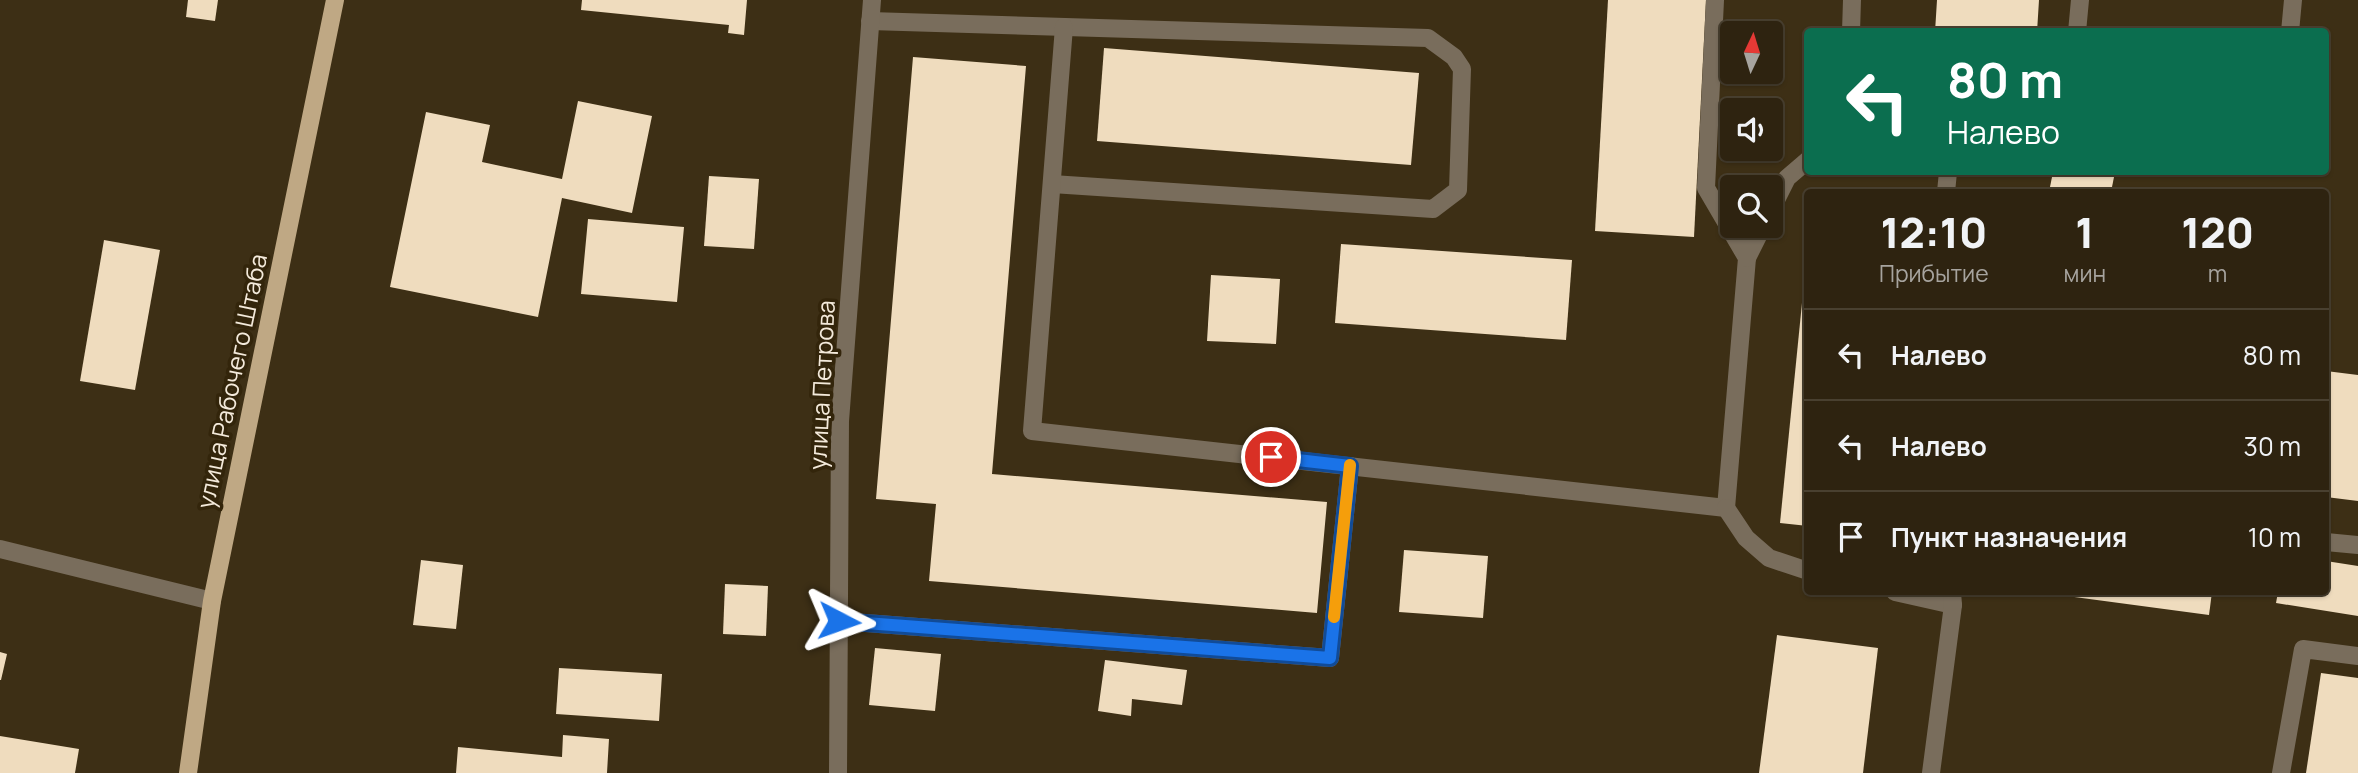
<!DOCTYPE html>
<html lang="ru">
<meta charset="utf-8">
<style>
body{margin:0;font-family:Manrope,sans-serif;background:#362b19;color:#f1f3f6;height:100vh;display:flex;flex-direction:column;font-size:26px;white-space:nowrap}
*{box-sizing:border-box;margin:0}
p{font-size:23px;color:#a7a49f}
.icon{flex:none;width:38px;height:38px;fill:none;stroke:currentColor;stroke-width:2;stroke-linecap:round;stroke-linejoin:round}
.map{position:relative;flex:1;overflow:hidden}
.panel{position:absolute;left:1804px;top:189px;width:525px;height:406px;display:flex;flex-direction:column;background:#2e2310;border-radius:7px;box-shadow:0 2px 5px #0004,0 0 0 2px #494030}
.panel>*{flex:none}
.hud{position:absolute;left:1804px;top:28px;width:525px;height:147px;border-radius:7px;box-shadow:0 2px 5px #0004,0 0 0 2px #494030;background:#0b6e4f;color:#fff;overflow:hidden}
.needle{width:46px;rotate:4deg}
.controls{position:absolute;left:1720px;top:21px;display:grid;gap:14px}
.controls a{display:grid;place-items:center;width:63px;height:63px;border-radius:7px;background:#2e2310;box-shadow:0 2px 5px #0004,0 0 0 2px #494030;font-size:35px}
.pin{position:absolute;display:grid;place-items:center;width:60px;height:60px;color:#fff;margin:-30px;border:4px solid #fff;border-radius:50%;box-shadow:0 2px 7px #0007}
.me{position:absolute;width:77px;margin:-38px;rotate:94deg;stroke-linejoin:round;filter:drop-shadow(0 0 5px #0008)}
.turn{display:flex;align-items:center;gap:24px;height:147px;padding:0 28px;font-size:32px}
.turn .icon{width:91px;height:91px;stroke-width:2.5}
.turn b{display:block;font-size:49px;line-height:60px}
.eta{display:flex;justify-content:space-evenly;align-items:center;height:119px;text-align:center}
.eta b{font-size:42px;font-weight:800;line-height:49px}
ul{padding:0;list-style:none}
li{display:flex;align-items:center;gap:21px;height:91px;padding:0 28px;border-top:2px solid #494030}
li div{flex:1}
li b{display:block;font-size:26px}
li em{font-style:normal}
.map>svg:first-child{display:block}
.building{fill:#efdcbe}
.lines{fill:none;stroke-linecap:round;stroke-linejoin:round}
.minor{stroke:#796d5c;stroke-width:18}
.major{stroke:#bfa884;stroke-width:18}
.route-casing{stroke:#114b97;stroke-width:18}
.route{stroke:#1a73e8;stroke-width:12}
.slow{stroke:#f59e0b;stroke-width:12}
.labels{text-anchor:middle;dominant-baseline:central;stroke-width:7;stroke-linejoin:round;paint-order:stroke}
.street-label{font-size:24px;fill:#f4eadb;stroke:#33250b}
</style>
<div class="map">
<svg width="2358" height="773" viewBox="0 0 2358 773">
<rect width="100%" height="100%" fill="#3d2f15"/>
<g class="building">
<polygon points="188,0 218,0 215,21 186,17"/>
<polygon points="582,0 747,0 744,35 728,33 729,25 581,10"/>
<polygon points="1608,0 1706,0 1694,237 1595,231"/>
<polygon points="1937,0 2039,0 2037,32 1935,32"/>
<polygon points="1104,48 1419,73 1411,165 1097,141"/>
<polygon points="913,57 1026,66 992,474 1327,502 1317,613 929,581 936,504 876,499"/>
<polygon points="578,101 652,116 632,213 562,198 538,317 390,287 426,112 490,125 482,162 562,179"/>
<polygon points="2053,172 2115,172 2111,192 2049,192"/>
<polygon points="709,176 759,179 754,249 704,246"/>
<polygon points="588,219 684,227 677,302 581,294"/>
<polygon points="104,240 160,250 135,390 80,381"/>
<polygon points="1341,244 1572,260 1566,340 1335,323"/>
<polygon points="1806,263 1808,263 1808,526 1780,523"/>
<polygon points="1211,275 1280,279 1276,344 1207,341"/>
<polygon points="2326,371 2358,375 2358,501 2326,497"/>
<polygon points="1404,550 1488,556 1483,618 1399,612"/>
<polygon points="421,560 463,565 456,629 413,625"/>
<polygon points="2326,561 2358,566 2358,616 2276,603 2278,592 2326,592"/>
<polygon points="725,584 768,586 766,636 723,634"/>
<polygon points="2037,592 2212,592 2209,615"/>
<polygon points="1777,635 1878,648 1863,773 1759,773"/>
<polygon points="875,648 941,654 935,711 869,705"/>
<polygon points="0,652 7,654 1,680 0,680"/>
<polygon points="1105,660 1187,670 1182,705 1132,699 1131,716 1098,711"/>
<polygon points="559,668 662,674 659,721 556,714"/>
<polygon points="2321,673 2358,678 2358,773 2306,773"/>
<polygon points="563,735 609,739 607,773 456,773 458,747 562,757"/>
<polygon points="0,736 79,749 75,773 0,773"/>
</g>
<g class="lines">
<g class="minor">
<polyline points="870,21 1428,38 1454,57 1462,69 1458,190 1433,209 1052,184"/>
<polyline points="1064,27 1032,431 1726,508 1747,258 1706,188 1715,0"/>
<polyline points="1851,32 1852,0"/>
<polyline points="2077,32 2080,0"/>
<polyline points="2290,32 2293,0"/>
<polyline points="1946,192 1948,172"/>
<polyline points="1771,210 1787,178 1808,160"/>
<polyline points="1747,258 1763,226"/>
<polyline points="1726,508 1746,538 1769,558 1808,571"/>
<polyline points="2326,542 2358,545"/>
<polyline points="0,549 212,601"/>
<polyline points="1895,592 1953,605"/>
<polyline points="839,621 1330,658 1350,466"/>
<polyline points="838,773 840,421 872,0"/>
<polyline points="1931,773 1953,605 1952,592"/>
<polyline points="2281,773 2303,649 2358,656"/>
</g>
<polyline class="major" points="188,773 212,601 335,0"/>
</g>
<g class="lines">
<g class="route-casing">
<polyline id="route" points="839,621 1330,658 1350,466 1271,457"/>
</g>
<use href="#route" class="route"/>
<polyline class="slow" points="1334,617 1350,465"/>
</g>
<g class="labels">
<g class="street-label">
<text transform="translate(231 381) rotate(-78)">улица Рабочего Штаба</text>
<text transform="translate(821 385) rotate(-87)">улица Петрова</text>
</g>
</g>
</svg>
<div class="controls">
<a><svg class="needle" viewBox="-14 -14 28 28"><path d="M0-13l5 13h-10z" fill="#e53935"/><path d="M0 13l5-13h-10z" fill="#a7a49f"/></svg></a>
<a><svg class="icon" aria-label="sound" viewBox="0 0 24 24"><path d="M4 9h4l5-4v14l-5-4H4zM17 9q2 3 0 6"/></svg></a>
<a><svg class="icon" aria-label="search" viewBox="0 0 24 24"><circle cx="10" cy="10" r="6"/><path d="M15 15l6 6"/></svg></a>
</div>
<div class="pin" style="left:1271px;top:457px;background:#d93025"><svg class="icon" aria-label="arrive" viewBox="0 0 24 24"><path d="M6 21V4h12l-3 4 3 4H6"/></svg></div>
<svg class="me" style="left:839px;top:621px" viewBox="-20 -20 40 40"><path d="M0-17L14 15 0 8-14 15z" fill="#1a73e8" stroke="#fff" stroke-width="4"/></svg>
<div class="hud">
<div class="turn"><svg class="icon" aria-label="left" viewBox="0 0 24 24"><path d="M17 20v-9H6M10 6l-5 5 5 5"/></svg><div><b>80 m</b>Налево</div></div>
</div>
<section class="panel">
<div class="eta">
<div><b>12:10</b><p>Прибытие</p></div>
<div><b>1</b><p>мин</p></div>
<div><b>120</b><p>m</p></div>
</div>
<ul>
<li><svg class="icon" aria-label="left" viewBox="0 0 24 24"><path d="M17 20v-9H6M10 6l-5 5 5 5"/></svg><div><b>Налево</b></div><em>80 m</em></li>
<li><svg class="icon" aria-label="left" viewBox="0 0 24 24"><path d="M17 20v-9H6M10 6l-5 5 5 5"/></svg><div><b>Налево</b></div><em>30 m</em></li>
<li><svg class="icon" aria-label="arrive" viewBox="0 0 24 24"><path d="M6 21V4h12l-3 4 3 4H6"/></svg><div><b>Пункт назначения</b></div><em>10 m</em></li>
</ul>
</section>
</div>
